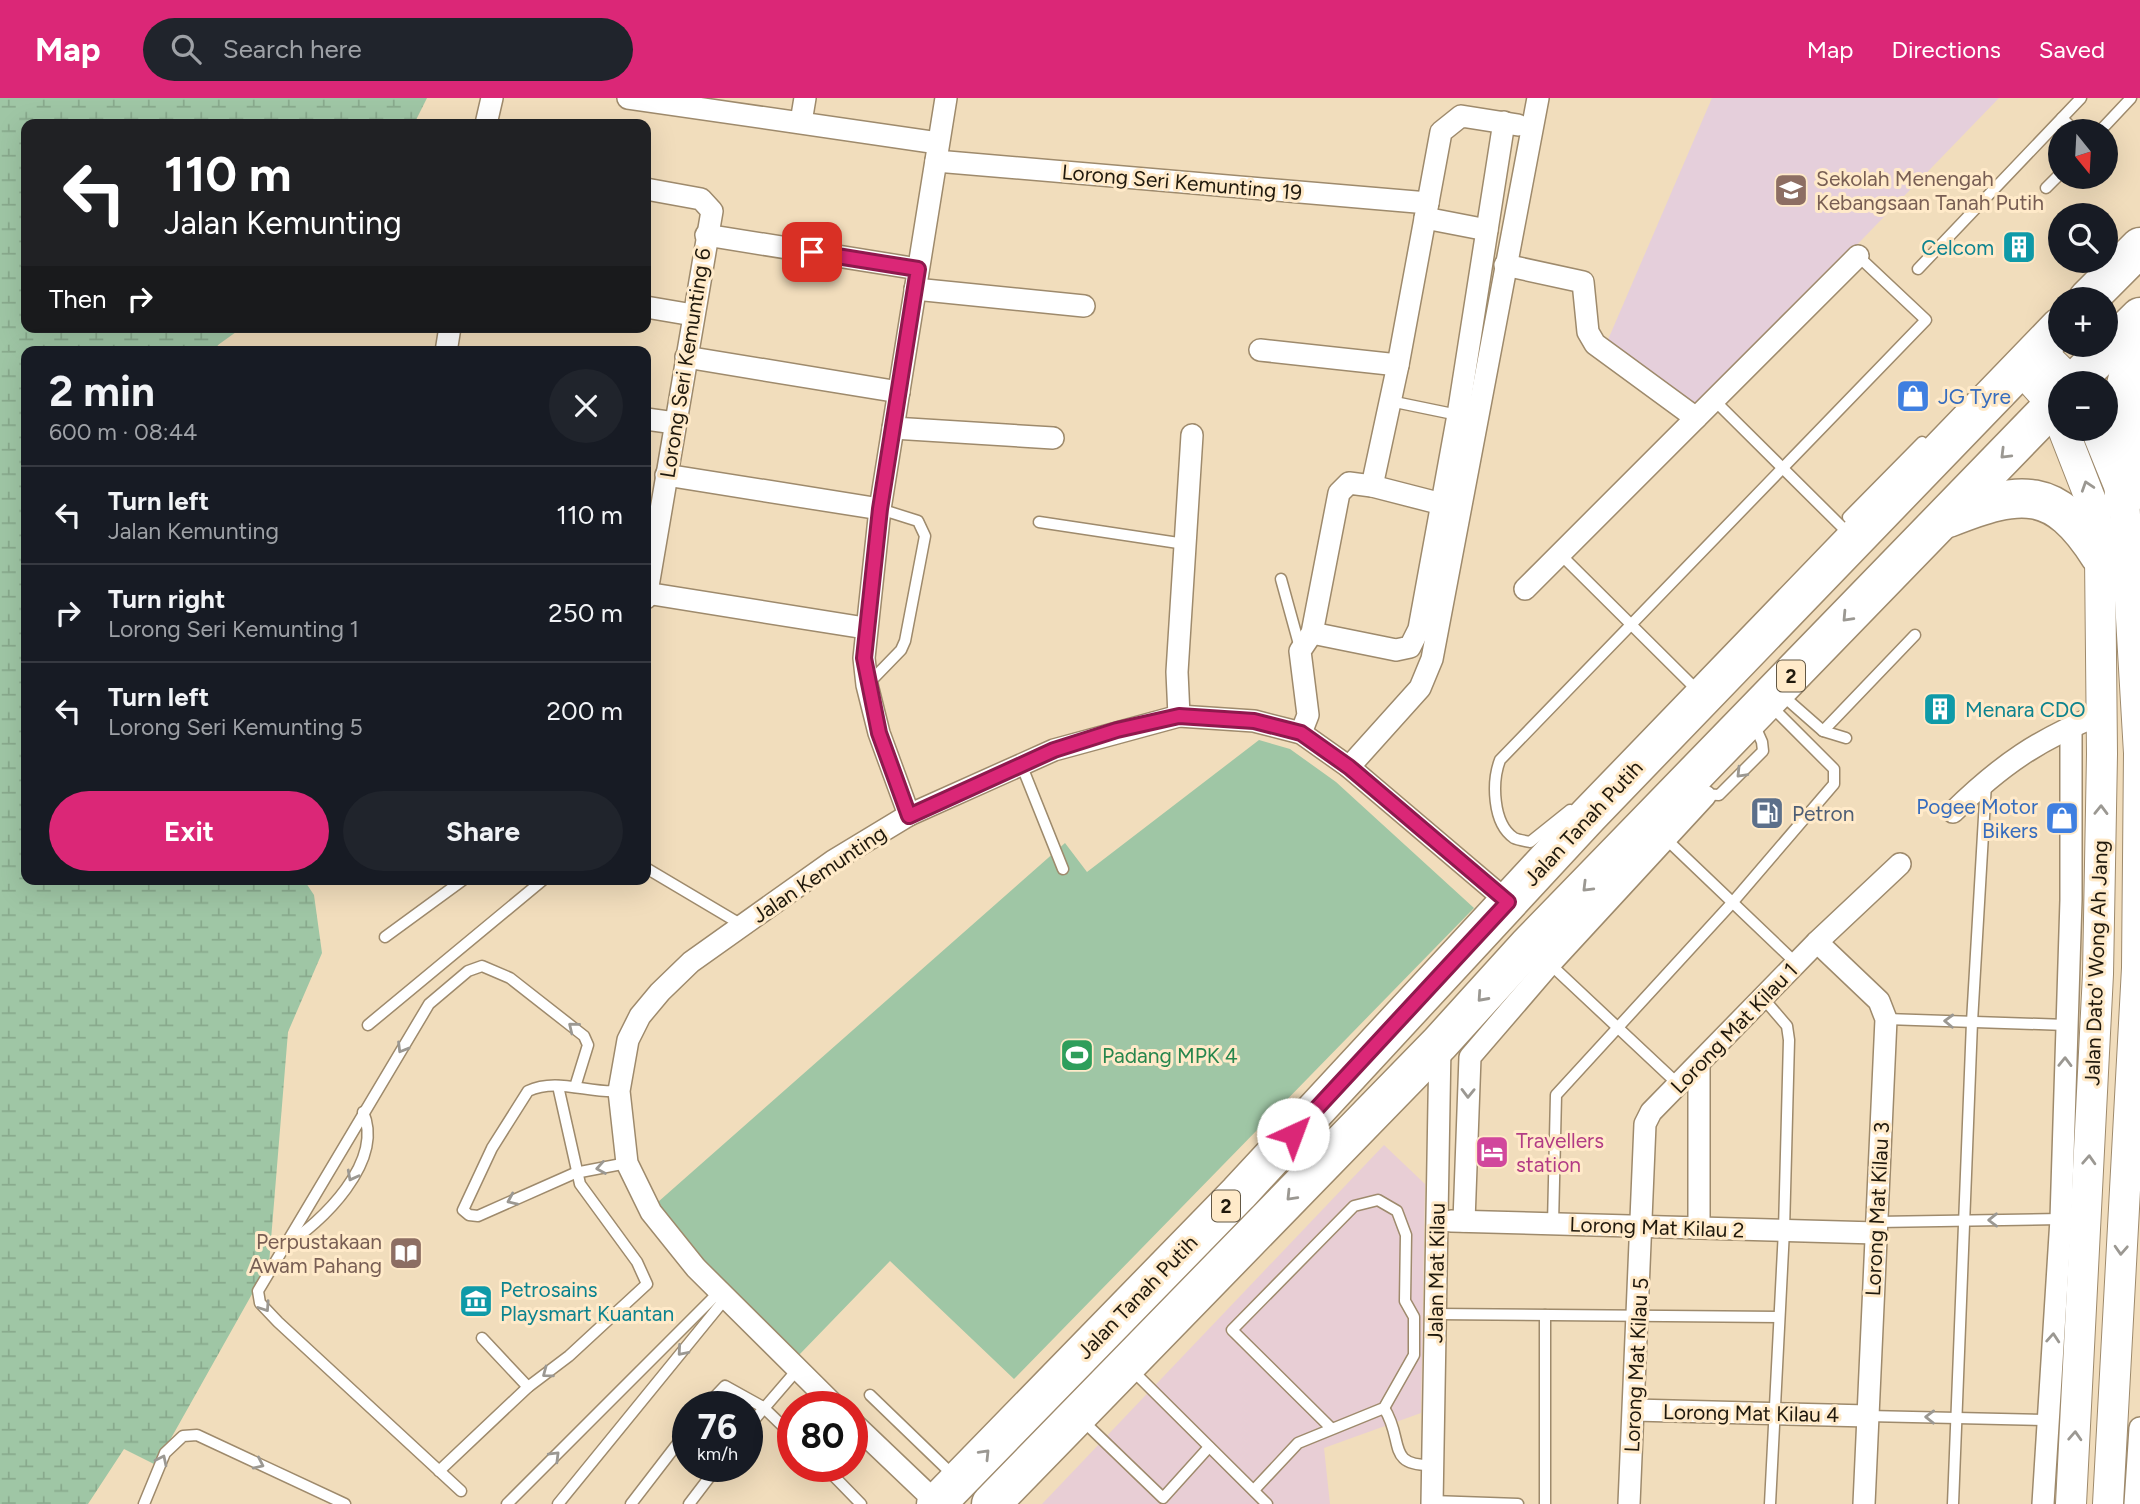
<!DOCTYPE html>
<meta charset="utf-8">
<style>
body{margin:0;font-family:Figtree,sans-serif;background:#20242c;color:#f1f3f6;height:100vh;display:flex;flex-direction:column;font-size:26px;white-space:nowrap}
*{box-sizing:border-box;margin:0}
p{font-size:23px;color:#9ea1a6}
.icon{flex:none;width:38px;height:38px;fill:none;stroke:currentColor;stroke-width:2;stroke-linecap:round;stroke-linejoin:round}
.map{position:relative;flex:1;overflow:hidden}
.panel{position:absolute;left:21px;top:248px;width:630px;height:539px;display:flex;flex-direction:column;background:#171b24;border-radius:14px;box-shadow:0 7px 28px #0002}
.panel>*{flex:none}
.top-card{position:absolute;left:21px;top:21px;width:630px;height:214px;border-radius:14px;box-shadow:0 7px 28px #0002;background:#202124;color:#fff;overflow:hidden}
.needle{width:46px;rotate:162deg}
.fabs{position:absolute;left:2048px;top:21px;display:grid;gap:14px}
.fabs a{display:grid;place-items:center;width:70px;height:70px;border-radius:50%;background:#171b24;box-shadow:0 7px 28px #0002;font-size:35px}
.speed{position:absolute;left:672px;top:1293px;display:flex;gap:14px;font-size:35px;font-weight:700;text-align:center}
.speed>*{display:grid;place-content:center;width:91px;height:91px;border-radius:50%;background:#171b24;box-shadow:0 7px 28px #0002;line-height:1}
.speed small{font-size:18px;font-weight:400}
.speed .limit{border:10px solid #d22;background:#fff;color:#111}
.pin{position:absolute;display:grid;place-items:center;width:60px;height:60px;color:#fff;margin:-30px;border-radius:14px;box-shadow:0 4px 10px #0006}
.me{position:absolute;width:77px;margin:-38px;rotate:43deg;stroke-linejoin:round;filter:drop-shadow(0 0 5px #0008)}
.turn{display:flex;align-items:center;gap:24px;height:147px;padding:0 28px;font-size:32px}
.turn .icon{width:91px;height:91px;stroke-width:2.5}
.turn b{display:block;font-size:49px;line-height:60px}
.then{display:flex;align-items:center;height:66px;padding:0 28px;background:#0003;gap:14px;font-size:26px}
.round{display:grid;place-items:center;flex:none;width:74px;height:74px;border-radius:37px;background:#20242c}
.headline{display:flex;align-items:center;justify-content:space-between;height:119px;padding:0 28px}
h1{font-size:42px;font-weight:700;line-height:52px}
.cta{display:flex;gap:14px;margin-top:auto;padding:14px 28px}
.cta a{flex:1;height:80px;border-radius:42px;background:#db2777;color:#fff;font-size:28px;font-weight:700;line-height:80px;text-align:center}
.cta a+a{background:#20242c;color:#f1f3f6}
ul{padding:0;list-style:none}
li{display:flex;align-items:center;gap:21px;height:98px;padding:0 28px;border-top:2px solid #363941}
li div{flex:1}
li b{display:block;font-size:26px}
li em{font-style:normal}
header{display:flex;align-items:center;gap:42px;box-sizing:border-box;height:98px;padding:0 35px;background:#db2777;color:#fff}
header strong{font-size:33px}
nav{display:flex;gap:38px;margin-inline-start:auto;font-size:24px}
.search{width:490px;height:63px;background:#20242c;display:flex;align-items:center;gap:18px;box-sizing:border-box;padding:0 24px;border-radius:38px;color:#9ea1a6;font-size:26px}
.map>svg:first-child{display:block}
.commercial{fill:#e8ced5}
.education{fill:#e5cfdb}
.grass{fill:#9fc6a5}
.wetland{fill:url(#wetland-marsh)}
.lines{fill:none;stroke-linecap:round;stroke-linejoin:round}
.lane-casing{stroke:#9e8a6c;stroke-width:13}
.street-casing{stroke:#9e8a6c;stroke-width:24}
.secondary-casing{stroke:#9e8a6c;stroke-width:32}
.highway-casing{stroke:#9e8a6c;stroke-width:41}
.lane{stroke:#fff;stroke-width:10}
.street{stroke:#fff;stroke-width:21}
.secondary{stroke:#fff;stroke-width:30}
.highway{stroke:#fff;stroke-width:38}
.oneway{stroke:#9b9892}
.route-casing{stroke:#8e194d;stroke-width:18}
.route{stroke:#db2777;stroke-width:12}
.labels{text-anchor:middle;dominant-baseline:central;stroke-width:6;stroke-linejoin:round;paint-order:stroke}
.shield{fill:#ffeac9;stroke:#635845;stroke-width:2}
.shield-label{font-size:19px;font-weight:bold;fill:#20190d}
.education-label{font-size:21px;fill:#785e54;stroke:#ffeac9;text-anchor:start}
.street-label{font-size:21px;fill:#20190d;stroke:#ffeac9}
.culture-label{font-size:21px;fill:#0d838f;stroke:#ffeac9;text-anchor:start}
.shop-label{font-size:21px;fill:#366cbe;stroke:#ffeac9;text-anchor:start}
.service-label{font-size:21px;fill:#4e5e75;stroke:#ffeac9;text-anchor:start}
.leisure-label{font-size:21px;fill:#27864d;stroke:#ffeac9;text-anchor:start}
.hotel-label{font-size:21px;fill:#b23c85;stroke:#ffeac9;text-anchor:start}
</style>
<header>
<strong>Map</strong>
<div class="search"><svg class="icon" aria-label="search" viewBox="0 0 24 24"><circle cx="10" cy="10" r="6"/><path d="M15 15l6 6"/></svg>Search here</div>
<nav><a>Map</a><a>Directions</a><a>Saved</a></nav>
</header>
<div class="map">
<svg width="2140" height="1406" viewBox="0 0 2140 1406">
<defs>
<pattern id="wetland-marsh" width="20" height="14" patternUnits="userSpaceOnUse" patternTransform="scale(1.75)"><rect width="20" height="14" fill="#9fc6a5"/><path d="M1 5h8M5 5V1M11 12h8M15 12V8" fill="none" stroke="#89aa8d"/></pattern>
</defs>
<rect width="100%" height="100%" fill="#f1ddbc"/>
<polygon class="commercial" points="1384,1047 1425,1086 1421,1315 1324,1350 1330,1406 1042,1406"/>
<polygon class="education" points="1712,0 1999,0 1698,311 1607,244"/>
<polygon class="grass" points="1259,642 1290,651 1336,684 1474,810 1014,1281 890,1163 799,1257 694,1157 658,1104 1065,745 1087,774"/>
<polygon class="wetland" points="0,0 427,0 414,26 26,26 26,229 243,229 218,247 214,254 26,254 26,782 304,782 314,797 322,855 288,934 269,1166 156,1367 124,1351 88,1406 0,1406"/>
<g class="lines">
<g class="lane-casing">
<g id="lane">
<polyline points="2062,20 2075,33"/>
<polyline points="2100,33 2131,0"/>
<polyline points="2046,90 2060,76"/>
<polyline points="1918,171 2081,0"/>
<polyline points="1714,302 1843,430"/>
<polyline points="1390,303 1458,317"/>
<polyline points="1039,424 1185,446"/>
<polyline points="1858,429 1848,419 1922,344 1932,354"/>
<polyline points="1560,456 1692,587"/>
<polyline points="1281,481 1300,550"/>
<polyline points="867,587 901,552 905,543 925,438 918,423 880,411"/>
<polyline points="1782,597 1823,633 1846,640"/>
<polyline points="1823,633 1915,537"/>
<polyline points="1021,666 1063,771"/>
<polyline points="1701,696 1719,697 1763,653 1762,644 1754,626"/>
<path d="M1570,712L1530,744C1526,743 1518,742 1514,740C1492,725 1492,683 1500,662L1926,222L1858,158"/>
<polyline points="1665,740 1797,866"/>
<polyline points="646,770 742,827"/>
<polyline points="385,839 463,782"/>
<polyline points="1550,866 1679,987"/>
<polyline points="1763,900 1787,928 1789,942 1784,1132 1770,1406"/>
<polyline points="1886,921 2066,927"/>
<polyline points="368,927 543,782"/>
<path d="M619,993C589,996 557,979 528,993L492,1050L463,1112L469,1117L478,1118L575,1075L627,1065"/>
<polyline points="1877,1124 2061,1121"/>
<polyline points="1553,1126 1556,997 1732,805 1834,686 1834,671 1770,607"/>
<path d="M284,1148C322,1125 385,1063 363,1014"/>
<polyline points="1435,1216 1779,1219"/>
<polyline points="482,1240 528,1289"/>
<polyline points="1130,1270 1267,1406"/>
<polyline points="870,1297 954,1378"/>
<polyline points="705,1309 725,1288 763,1309 793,1338"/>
<path d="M1384,1310C1405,1343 1385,1368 1432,1367"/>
<polyline points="1868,1318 2047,1322"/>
<polyline points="1081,1321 1163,1400 1209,1349"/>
<polyline points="747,1330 797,1272"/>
<polyline points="824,1368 861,1406"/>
<polyline points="439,1373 528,1289 569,1258 647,1186 637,1164 580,1086 558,988"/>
<polyline points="1254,1392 1298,1345 1384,1310 1414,1257 1414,1219 1405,1203 1406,1137 1397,1113 1378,1102 1354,1108 1232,1232 1332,1331"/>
<polyline points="461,1393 278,1224 260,1205 258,1193 429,906 468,873 482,868 510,880 584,938 588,947 575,989"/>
<polyline points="1432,1403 1518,1406"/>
<polyline points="144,1406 165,1355 183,1338 197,1337 345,1406"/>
<polyline points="507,1406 719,1194"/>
<polyline points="558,1406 725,1201"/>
<polyline points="631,1406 688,1332"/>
<polyline points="689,1406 718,1368"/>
<polyline points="1545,1406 1545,1217"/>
<polyline points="1953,1406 1972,924 1986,685"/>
</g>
</g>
<g class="street-casing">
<g id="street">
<polyline points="628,0 938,45"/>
<polyline points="801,24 805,0"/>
<polyline points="486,26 492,0"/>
<polyline points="936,63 1428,105"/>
<polyline points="646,91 701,101 712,113 646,500"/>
<polyline points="1425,120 1487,132"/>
<polyline points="706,137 918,171"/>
<polyline points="1505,167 1583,184 1588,234 1595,246 1696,320"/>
<polyline points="915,191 1084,208"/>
<polyline points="646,209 693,217"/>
<polyline points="1260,252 1398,267"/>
<polyline points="446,254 450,229"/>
<polyline points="686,259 899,294"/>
<polyline points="646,321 675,325"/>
<polyline points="893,330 1053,340"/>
<polyline points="666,377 880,411"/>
<polyline points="1372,388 1398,267 1441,34 1461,18 1518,27"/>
<polyline points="1525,491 1858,158"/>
<polyline points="646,495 865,530"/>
<polyline points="1312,535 1396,552 1410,549 1419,531 1458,317 1504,24"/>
<polyline points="1179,618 1177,574 1192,337"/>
<polyline points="1301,635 1308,617 1300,553 1312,535 1339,395 1349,385 1372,388 1442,406"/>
<polyline points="1349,669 1420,590 1432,561 1538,0"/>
<path d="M1953,714C2002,666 2038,642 2101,616"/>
<polyline points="909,717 879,635 867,587 864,560 880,411 946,0"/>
<polyline points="1817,844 1879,903 1886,921 1864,1406"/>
<polyline points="1451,1123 1876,1135"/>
<polyline points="1464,1123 1470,959 1550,866 1705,698"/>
<polyline points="1699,1130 1699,966"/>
<polyline points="836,1309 696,1170 651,1114 627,1065 619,993 628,942 640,918 660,894 691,864 833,763 909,717 1054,652 1179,618 1254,623 1301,635 1349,669 1508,804"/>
<polyline points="1634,1312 1868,1318"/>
<polyline points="852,1324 937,1405"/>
<polyline points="1432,1406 1440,947"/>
<polyline points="1629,1406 1645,1026 1651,1014 1817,844 1900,766"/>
<polyline points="2043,1406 2061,1121 2071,802 2071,629"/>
<polyline points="2135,1406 2140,1330"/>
</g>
</g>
<g class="secondary-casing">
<g id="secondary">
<polyline points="2038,251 2073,285"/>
<polyline points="2020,270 2053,307 2060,323"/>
<polyline points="2063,331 2095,413 2100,458 2102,656 2098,876 2071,1406"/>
<polyline points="2096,331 2124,400 2139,655 2137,870 2108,1406"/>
</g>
</g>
<g class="highway-casing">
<g id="highway">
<polyline points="2088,201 2140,149"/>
<polyline points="2073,285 2140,219"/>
<path d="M2124,400C2123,351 2114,295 2140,249"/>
<path d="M1948,420C2021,391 2055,387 2100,458"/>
<polyline points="936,1406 1239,1095 1588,718 2060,229"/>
<polyline points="991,1406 1440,945 1528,848 2060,300"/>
</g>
</g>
<use href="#lane" class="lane"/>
<use href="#street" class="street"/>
<use href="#secondary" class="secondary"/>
<use href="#highway" class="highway"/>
</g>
<defs><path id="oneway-chevron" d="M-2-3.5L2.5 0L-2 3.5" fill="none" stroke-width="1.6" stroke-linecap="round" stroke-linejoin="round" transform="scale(1.75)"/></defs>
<g class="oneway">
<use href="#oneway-chevron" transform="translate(2005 356) rotate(135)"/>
<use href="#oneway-chevron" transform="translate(2087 388) rotate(-108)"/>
<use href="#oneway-chevron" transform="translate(1847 519) rotate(133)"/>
<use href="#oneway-chevron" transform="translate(1741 675) rotate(134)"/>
<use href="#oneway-chevron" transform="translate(2101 712) rotate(-89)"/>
<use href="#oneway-chevron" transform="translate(1587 789) rotate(135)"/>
<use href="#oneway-chevron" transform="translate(1482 899) rotate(132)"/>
<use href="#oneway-chevron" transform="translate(1949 923) rotate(-178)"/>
<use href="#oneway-chevron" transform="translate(573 929) rotate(-141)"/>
<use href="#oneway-chevron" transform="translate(402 950) rotate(121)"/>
<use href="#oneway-chevron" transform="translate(2065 964) rotate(-89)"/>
<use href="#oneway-chevron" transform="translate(1468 995) rotate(91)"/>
<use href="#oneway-chevron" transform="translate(2089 1062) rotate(-87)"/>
<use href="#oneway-chevron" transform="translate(601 1070) rotate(170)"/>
<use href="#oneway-chevron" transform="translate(352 1078) rotate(118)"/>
<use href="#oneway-chevron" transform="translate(1291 1098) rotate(134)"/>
<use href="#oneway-chevron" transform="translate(512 1102) rotate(156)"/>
<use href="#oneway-chevron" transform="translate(1993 1122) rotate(179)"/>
<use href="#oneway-chevron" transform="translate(2121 1152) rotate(93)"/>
<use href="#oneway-chevron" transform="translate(265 1209) rotate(56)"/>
<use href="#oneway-chevron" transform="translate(2053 1240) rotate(-86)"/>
<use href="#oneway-chevron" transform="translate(682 1253) rotate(131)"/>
<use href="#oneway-chevron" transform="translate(547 1275) rotate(143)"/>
<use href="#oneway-chevron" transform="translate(1930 1319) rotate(-179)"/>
<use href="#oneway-chevron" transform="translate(2075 1338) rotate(-87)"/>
<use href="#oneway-chevron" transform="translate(985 1356) rotate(-46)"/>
<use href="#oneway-chevron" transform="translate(555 1358) rotate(-45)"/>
<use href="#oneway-chevron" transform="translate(162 1362) rotate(-64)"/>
<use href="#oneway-chevron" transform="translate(259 1366) rotate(25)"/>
</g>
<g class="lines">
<g class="route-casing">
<polyline id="route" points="812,154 918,171 880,411 864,560 879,635 909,718 1054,652 1117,632 1179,618 1254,623 1301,635 1349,669 1508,804 1293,1036"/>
</g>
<use href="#route" class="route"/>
</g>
<defs>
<g id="school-square" transform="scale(1.75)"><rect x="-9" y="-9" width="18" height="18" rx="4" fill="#8d6e63" stroke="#ffeac9"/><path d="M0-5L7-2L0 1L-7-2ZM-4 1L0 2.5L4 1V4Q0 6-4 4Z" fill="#fff"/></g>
<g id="building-square" transform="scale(1.75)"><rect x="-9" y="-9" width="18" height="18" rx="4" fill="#0f9aa8" stroke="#ffeac9"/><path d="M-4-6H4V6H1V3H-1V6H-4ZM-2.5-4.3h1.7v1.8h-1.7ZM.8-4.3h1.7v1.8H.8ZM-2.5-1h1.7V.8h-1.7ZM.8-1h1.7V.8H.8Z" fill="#fff"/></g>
<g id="shop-square" transform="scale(1.75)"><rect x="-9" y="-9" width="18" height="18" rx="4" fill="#3f7fe0" stroke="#ffeac9"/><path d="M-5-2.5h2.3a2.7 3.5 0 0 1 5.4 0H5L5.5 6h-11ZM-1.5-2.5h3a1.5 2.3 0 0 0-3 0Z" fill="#fff"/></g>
<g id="fuel-square" transform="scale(1.75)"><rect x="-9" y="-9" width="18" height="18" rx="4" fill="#5c6f8a" stroke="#ffeac9"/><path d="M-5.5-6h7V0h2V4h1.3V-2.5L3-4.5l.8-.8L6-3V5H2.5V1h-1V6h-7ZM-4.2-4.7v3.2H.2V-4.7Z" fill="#fff"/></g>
<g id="stadium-square" transform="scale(1.75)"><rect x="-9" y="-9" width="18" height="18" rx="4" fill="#2e9e5b" stroke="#ffeac9"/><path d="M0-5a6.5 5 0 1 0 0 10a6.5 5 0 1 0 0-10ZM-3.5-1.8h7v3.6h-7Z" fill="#fff"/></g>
<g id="hotel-square" transform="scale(1.75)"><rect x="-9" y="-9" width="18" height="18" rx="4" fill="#d1479c" stroke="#ffeac9"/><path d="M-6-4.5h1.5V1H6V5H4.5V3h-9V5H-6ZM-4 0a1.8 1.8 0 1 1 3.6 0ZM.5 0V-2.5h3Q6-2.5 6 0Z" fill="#fff"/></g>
<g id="library-square" transform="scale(1.75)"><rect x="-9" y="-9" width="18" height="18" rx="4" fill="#8d6e63" stroke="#ffeac9"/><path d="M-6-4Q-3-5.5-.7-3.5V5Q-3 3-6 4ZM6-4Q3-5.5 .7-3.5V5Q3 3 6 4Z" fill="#fff"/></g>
<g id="museum-square" transform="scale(1.75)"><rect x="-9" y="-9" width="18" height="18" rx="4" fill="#0f9aa8" stroke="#ffeac9"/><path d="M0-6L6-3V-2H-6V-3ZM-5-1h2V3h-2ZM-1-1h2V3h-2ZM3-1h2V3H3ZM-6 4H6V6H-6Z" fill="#fff"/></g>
</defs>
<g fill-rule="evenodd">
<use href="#school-square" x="1791" y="92"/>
<use href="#building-square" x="2019" y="149"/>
<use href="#shop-square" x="1913" y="298"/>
<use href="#building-square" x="1940" y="611"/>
<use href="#fuel-square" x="1767" y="715"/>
<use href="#shop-square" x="2062" y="720"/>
<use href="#stadium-square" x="1077" y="957"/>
<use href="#hotel-square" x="1492" y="1054"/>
<use href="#library-square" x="406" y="1155"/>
<use href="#museum-square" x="476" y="1203"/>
</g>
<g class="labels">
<g class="shield">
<rect x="1777" y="562.5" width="28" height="31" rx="5"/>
<rect x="1212" y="1092.5" width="28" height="31" rx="5"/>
</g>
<g class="shield-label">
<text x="1791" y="578">2</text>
<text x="1226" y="1108">2</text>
</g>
<g class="education-label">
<text x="1816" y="80">Sekolah Menengah<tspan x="1816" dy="24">Kebangsaan Tanah Putih</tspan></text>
<text x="382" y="1143" text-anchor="end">Perpustakaan<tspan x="382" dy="24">Awam Pahang</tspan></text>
</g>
<g class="street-label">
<text transform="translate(1182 84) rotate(5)">Lorong Seri Kemunting 19</text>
<text transform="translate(685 265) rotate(-81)">Lorong Seri Kemunting 6</text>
<text transform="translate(1583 725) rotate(-47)">Jalan Tanah Putih</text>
<text transform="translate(819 776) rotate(-34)">Jalan Kemunting</text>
<text transform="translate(2096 865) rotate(-88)">Jalan Dato' Wong Ah Jang</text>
<text transform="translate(1734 930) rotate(-46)">Lorong Mat Kilau 1</text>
<text transform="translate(1877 1111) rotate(-87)">Lorong Mat Kilau 3</text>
<text transform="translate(1657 1129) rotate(2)">Lorong Mat Kilau 2</text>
<text transform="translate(1436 1175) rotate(-89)">Jalan Mat Kilau</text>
<text transform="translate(1137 1199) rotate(-46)">Jalan Tanah Putih</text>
<text transform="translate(1636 1267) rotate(-87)">Lorong Mat Kilau 5</text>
<text transform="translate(1751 1315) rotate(1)">Lorong Mat Kilau 4</text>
</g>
<g class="culture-label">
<text x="1994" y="149" text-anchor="end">Celcom</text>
<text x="1965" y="611">Menara CDO</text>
<text x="500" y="1191">Petrosains<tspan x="500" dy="24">Playsmart Kuantan</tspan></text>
</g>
<g class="shop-label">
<text x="1938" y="298">JG Tyre</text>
<text x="2038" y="708" text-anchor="end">Pogee Motor<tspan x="2038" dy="24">Bikers</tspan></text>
</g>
<g class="service-label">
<text x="1792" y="715">Petron</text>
</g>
<g class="leisure-label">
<text x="1102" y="957">Padang MPK 4</text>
</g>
<g class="hotel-label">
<text x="1516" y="1042">Travellers<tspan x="1516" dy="24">station</tspan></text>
</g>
</g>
</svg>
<div class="fabs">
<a><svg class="needle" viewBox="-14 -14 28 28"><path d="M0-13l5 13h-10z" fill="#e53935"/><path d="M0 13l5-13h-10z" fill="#9ea1a6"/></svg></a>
<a><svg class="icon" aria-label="search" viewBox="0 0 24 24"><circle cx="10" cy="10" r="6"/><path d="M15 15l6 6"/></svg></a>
<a>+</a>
<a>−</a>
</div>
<div class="speed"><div>76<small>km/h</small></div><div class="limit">80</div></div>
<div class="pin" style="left:812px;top:154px;background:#d93025"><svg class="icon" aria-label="arrive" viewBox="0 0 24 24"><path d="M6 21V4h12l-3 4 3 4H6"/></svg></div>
<svg class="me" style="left:1293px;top:1036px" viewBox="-20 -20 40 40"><circle r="19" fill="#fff"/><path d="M0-13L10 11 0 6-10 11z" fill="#db2777"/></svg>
<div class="top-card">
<div class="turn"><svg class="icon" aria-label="left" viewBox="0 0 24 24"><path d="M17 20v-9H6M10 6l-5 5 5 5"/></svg><div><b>110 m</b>Jalan Kemunting</div></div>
<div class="then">Then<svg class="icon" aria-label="right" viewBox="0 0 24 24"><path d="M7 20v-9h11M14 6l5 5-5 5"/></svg></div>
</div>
<section class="panel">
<div class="headline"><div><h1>2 min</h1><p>600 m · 08:44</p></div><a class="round"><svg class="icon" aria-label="close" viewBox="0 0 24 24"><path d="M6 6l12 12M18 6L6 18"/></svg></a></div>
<ul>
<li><svg class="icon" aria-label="left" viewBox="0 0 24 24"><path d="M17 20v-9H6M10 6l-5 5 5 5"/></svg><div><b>Turn left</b><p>Jalan Kemunting</p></div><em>110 m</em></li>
<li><svg class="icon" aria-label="right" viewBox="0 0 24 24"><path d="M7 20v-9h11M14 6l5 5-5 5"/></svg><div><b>Turn right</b><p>Lorong Seri Kemunting 1</p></div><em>250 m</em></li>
<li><svg class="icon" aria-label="left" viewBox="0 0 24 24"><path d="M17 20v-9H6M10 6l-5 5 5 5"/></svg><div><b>Turn left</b><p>Lorong Seri Kemunting 5</p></div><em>200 m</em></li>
</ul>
<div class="cta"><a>Exit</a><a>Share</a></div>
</section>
</div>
